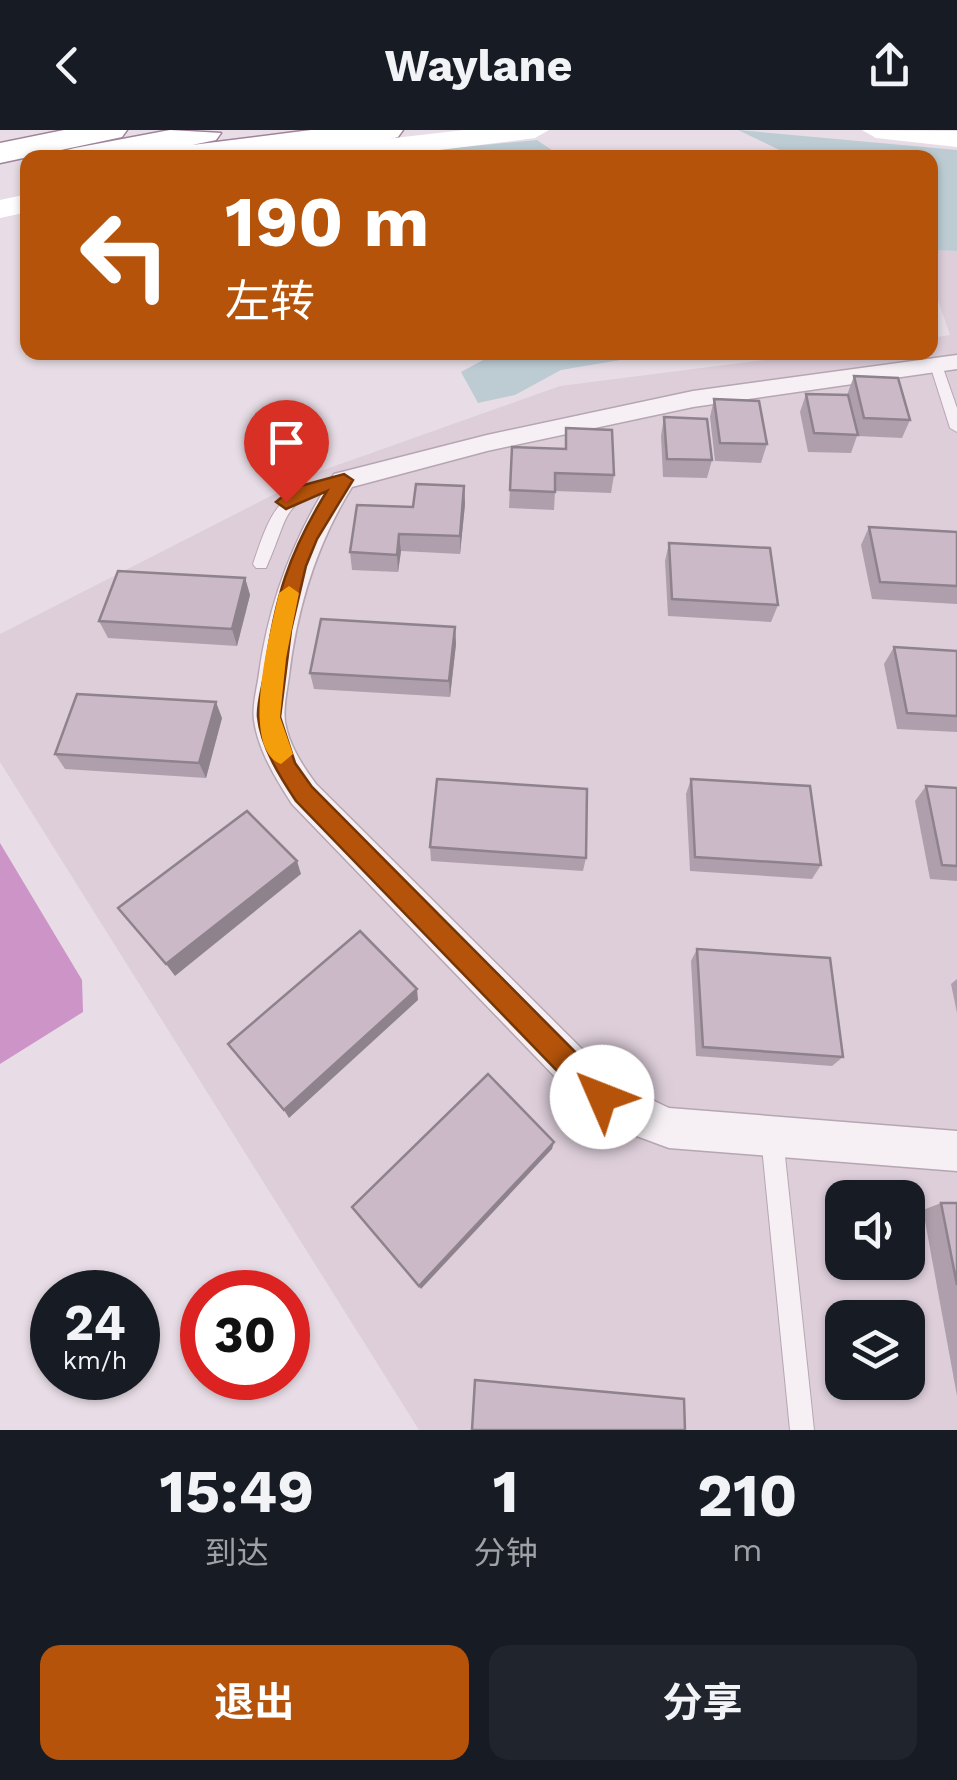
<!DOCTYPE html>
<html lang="zh">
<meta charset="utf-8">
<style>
body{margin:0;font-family:"Work Sans","Noto Sans SC",sans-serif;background:#20242c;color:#f1f3f6;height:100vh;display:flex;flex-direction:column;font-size:38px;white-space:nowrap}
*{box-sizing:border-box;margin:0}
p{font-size:32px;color:#9ea1a6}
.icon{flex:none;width:55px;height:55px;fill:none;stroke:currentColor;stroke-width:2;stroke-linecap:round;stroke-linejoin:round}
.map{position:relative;height:1300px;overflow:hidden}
.sheet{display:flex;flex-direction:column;background:#171b24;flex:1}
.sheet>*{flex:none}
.banner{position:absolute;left:20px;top:20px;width:918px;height:210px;border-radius:20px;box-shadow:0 2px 8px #0004;background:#b45309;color:#fff;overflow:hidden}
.tools{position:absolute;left:825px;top:1050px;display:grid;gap:20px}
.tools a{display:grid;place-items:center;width:100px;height:100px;border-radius:20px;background:#171b24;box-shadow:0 2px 8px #0004;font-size:50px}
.speed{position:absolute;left:30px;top:1140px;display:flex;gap:20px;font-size:50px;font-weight:700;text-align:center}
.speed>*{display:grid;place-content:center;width:130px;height:130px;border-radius:50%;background:#171b24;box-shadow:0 2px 8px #0004;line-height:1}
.speed small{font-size:25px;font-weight:400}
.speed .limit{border:15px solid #d22;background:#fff;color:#111}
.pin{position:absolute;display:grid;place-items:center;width:85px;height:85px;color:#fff;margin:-102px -42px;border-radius:50% 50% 50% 0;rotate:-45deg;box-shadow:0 0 10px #0007}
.pin .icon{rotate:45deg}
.me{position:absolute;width:110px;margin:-55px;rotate:314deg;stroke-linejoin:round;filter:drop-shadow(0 0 8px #0008)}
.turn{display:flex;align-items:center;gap:35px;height:210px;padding:0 40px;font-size:45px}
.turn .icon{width:130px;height:130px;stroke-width:2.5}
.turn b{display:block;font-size:70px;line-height:85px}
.eta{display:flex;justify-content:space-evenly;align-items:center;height:170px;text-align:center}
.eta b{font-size:60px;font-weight:700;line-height:70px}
.primary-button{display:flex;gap:20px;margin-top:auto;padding:20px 40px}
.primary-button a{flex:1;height:115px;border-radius:20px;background:#b45309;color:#fff;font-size:40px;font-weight:700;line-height:115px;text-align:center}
.primary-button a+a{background:#20242c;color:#f1f3f6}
header{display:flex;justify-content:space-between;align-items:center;height:130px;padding:0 40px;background:#171b24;font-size:45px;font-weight:700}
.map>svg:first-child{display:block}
.built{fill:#ddceda;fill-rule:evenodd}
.green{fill:#bdccd3}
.water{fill:#cc94c7}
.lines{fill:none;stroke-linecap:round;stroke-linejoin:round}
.lane-casing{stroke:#b6a6b2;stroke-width:2}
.street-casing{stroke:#b6a6b2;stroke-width:3}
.highway-casing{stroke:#a0839b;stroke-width:3}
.lane{fill:#f6f0f5;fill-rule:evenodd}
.street{fill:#f6f0f5;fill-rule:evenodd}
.secondary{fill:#fff;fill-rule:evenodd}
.highway{fill:#fff;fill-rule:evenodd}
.wall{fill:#af9fac}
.shaded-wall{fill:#8e828c}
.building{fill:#cbb9c8;stroke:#8e828c;stroke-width:2.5}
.route{fill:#b45309;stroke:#753606;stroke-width:2.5}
.slow{fill:#f59e0b}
</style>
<header><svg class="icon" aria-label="back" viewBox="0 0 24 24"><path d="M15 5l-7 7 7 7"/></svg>Waylane<svg class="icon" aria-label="share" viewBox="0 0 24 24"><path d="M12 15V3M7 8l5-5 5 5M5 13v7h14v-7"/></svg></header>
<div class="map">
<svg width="957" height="1300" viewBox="0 0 957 1300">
<rect width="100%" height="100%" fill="#e8dde6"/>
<path class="built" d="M930,120L957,121V1300H419L0,632V504L318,342L560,256L820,223L930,222V208L950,205L930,147ZM842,1068H908V1132H842ZM842,1188H908V1252H842Z"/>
<g class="green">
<polygon points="738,0 957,20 957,121 930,120 930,28 794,27"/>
<polygon points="537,10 562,27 410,28 410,22"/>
<polygon points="496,223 496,222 662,223 561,240 515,265 478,273 461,242"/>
</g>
<polygon class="water" points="0,713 82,850 83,882 0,934"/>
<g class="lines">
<g class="lane-casing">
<g id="lane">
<polygon points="936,231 942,235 957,278 957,302 950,298 930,235"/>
<path d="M343,345L348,347V353C277,374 293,378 266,438H256L253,434C274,371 279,364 343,345Z"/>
<polygon points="772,996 780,999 783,1007 814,1300 790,1300 761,1007 764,999"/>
</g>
</g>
<g class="street-casing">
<path id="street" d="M957,225V239L693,277L487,321L352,357C316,415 297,478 289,546C287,561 283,577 285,592C289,615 302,635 316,654L616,953L669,978L957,1001V1041L669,1018L623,1001L588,981L292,674C276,649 258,620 254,590C252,575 257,559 259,544C269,471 294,406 334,344L487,305L693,261Z"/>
</g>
<g class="highway-casing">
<g id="highway">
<polygon points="64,0 127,0 122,7 0,33 0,13"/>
<polygon points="170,0 221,3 216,10 192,15 311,0 403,0 398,7 387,10 249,28 153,28 157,22 129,28 59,28 63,21 75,18"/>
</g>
</g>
<use href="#lane" class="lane"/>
<use href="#street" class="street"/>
<g class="secondary">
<polygon points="464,0 549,0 535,8 375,28 285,28 299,19"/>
<polygon points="862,0 957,1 957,17 876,8"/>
<polygon points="28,64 28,82 0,88 0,70"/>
</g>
<use href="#highway" class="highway"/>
</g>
<g class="wall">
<polygon points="854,246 910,290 902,308 857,306 851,323 808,322 800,282 806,264 847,265"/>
<polygon points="714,269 767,314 761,333 715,331 710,287"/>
<polygon points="664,287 712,330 707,348 663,347 661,306"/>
<polygon points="566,298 614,345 611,363 555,361 554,380 509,378 512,317 565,319"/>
<polygon points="464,356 465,374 460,424 401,421 398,442 352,440 350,422 413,377"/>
<polygon points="869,397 957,402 957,474 872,469 861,415"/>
<polygon points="669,413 778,475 771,492 668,486 665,431"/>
<polygon points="245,448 250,465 237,516 108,508 99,491"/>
<polygon points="455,497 456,514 450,567 314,559 310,543"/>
<polygon points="894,517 957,521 957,602 897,599 884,534"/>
<polygon points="222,588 206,648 65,639 55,624"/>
<polygon points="691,649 821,735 812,749 690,741 686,664"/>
<polygon points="926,656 957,658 957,751 930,749 915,671"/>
<polygon points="430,717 586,728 583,741 431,731"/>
<polygon points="697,819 843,927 832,936 696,926 691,831"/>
<polygon points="957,849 957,883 951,854"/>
<polygon points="941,1073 957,1073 957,1266 923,1080"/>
</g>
<g class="shaded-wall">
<polygon points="464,356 465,374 460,424 460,406"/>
<polygon points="399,404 401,421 398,442 397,425"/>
<polygon points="245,448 250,465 237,516 232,499"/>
<polygon points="455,497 456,514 450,567 449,551"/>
<polygon points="216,572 222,588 206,648 199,633"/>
<polygon points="297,731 301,744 175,846 166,834"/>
<polygon points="417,859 418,870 289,988 284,980"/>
<polygon points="554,1012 552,1019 421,1159 419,1156"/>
</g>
<g class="building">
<polygon points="854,246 898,248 910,290 864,288"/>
<polygon points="806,264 848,265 858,305 814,303"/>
<polygon points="714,269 759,271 767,314 720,313"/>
<polygon points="664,287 707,289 712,330 667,329"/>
<polygon points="566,298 612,300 614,345 555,343 555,362 510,360 512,317 566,319"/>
<polygon points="416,354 464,356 460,406 399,404 397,425 350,422 357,375 413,377"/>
<polygon points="869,397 957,402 957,456 880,452"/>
<polygon points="669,413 770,418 778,475 672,469"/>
<polygon points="118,441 245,448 232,499 99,491"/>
<polygon points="321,489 455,497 449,551 310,543"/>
<polygon points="894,517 957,521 957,586 907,583"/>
<polygon points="77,564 216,572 199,633 55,624"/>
<polygon points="437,649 587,659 586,728 430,717"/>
<polygon points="691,649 810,656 821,735 695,727"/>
<polygon points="926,656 957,658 957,736 942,735"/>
<polygon points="247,681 297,731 166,834 118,778"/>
<polygon points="360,801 417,859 284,980 228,914"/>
<polygon points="697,819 830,828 843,927 703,917"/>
<polygon points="488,944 554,1012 419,1156 352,1077"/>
<polygon points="941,1073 957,1073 957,1155"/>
<polygon points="475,1250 684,1269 685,1300 472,1300"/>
</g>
<path class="route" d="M344,344L353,350L317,409L306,436L291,500L280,587L295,633L312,657L611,958L615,967L611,977L602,981L592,977L296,671C280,647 261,617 258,587C257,573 263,555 265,541C275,468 288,424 327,361L286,379L276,372L293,358Z"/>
<path class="slow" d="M289,456L299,463L286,528L280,587L293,624L281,634C238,619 272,496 279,463Z"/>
</svg>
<div class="tools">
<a><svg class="icon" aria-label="sound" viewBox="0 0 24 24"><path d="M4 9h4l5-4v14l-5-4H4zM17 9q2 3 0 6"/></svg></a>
<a><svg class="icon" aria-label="layers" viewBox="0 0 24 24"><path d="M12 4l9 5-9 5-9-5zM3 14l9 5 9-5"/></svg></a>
</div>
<div class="speed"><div>24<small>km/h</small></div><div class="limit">30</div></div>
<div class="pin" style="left:286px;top:372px;background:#d93025"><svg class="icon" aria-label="arrive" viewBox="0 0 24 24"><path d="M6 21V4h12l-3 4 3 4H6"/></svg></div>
<svg class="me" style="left:602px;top:967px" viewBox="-20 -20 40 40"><circle r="19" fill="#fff"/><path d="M0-13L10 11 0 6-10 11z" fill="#b45309"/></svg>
<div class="banner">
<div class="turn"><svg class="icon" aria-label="left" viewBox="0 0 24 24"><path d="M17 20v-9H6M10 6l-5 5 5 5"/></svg><div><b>190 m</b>左转</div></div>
</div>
</div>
<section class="sheet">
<div class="eta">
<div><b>15:49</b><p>到达</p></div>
<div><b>1</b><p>分钟</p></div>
<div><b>210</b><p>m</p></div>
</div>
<div class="primary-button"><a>退出</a><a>分享</a></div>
</section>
